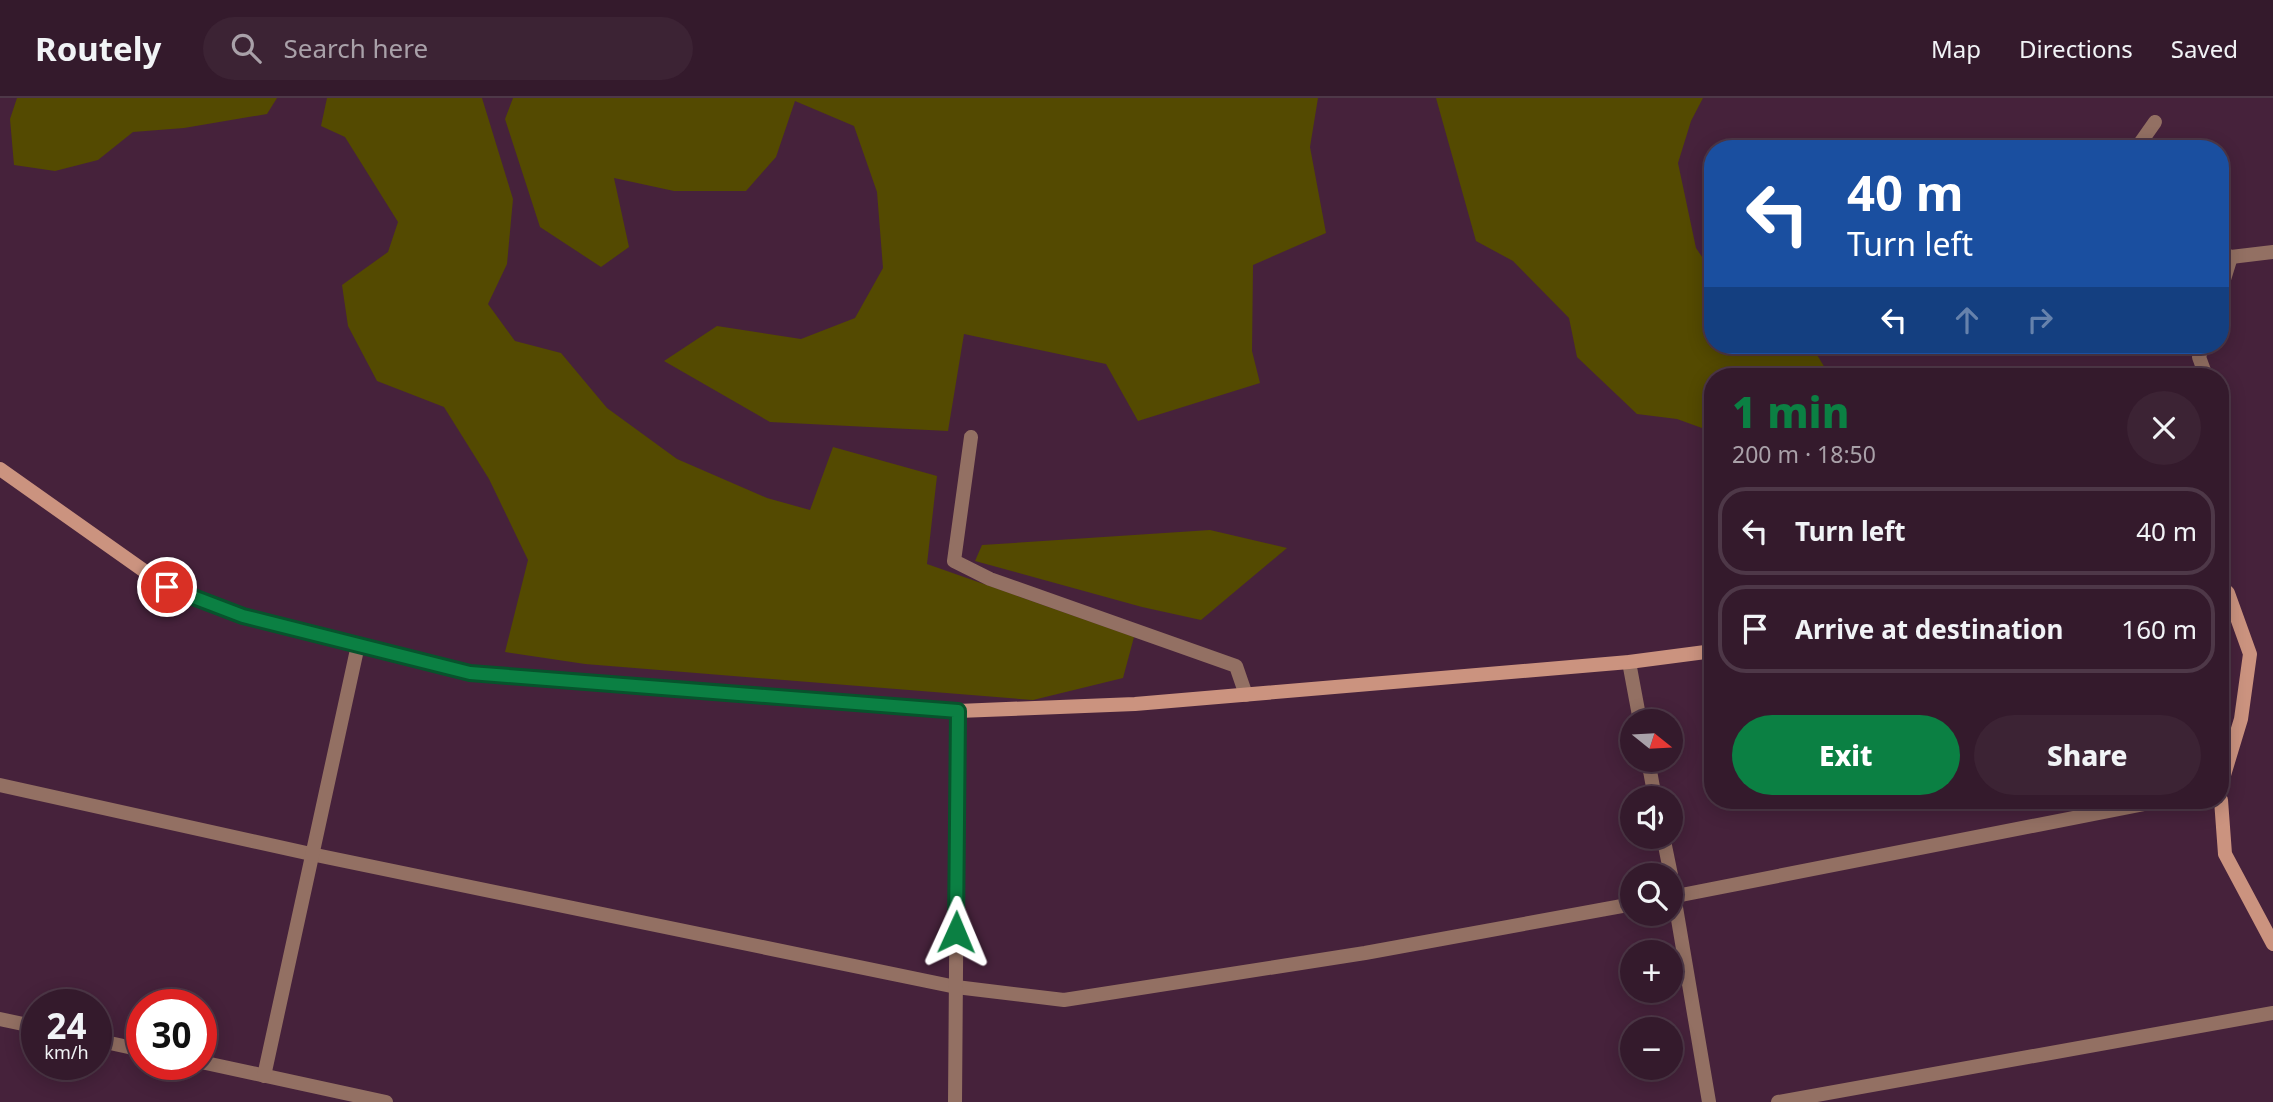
<!DOCTYPE html>
<meta charset="utf-8">
<style>
body{margin:0;font-family:"Noto Sans",sans-serif;background:#3c2334;color:#f1f3f6;height:100vh;display:flex;flex-direction:column;font-size:26px;white-space:nowrap}
*{box-sizing:border-box;margin:0}
p{font-size:23px;color:#a9a1a9}
.icon{flex:none;width:38px;height:38px;fill:none;stroke:currentColor;stroke-width:2;stroke-linecap:round;stroke-linejoin:round}
.map{position:relative;flex:1;overflow:hidden}
.sheet{position:absolute;left:1704px;top:270px;width:525px;height:441px;display:flex;flex-direction:column;background:#341a2c;border-radius:28px;box-shadow:0 4px 18px #0003,0 0 0 2px #4e3848}
.sheet>*{flex:none}
.banner{position:absolute;left:1704px;top:42px;width:525px;height:214px;border-radius:28px;box-shadow:0 4px 18px #0003,0 0 0 2px #4e3848;background:#1a4fa0;color:#fff;overflow:hidden}
.needle{width:46px;rotate:108deg}
.tools{position:absolute;left:1620px;top:611px;display:grid;gap:14px}
.tools a{display:grid;place-items:center;width:63px;height:63px;border-radius:50%;background:#341a2c;box-shadow:0 4px 18px #0003,0 0 0 2px #4e3848;font-size:35px}
.speed{position:absolute;left:21px;top:891px;display:flex;gap:14px;font-size:35px;font-weight:700;text-align:center}
.speed>*{display:grid;place-content:center;width:91px;height:91px;border-radius:50%;background:#341a2c;box-shadow:0 4px 18px #0003,0 0 0 2px #4e3848;line-height:1}
.speed small{font-size:18px;font-weight:400}
.speed .limit{border:10px solid #d22;background:#fff;color:#111}
.pin{position:absolute;display:grid;place-items:center;width:60px;height:60px;color:#fff;margin:-30px;border:4px solid #fff;border-radius:50%;box-shadow:0 2px 7px #0007}
.me{position:absolute;width:77px;margin:-38px;rotate:1deg;stroke-linejoin:round;filter:drop-shadow(0 0 5px #0008)}
.turn{display:flex;align-items:center;gap:24px;height:147px;padding:0 28px;font-size:32px}
.turn .icon{width:91px;height:91px;stroke-width:2.5}
.turn b{display:block;font-size:49px;line-height:60px}
.lanes{display:flex;align-items:center;height:66px;padding:0 28px;background:#0003;justify-content:center;gap:35px;direction:ltr}
.lanes .off{opacity:.35}
.round{display:grid;place-items:center;flex:none;width:74px;height:74px;border-radius:37px;background:#3c2334}
.overview{display:flex;align-items:center;justify-content:space-between;height:119px;padding:0 28px}
h1{font-size:42px;font-weight:800;line-height:52px;color:#0b8043}
.action{display:flex;gap:14px;margin-top:auto;padding:14px 28px}
.action a{flex:1;height:80px;border-radius:42px;background:#0b8043;color:#fff;font-size:28px;font-weight:800;line-height:80px;text-align:center}
.action a+a{background:#3c2334;color:#f1f3f6}
ul{padding:0;list-style:none}
li{display:flex;align-items:center;gap:21px;height:88px;margin:0 14px 10px;padding:0 14px;border:4px solid #4e3848;border-radius:28px}
li div{flex:1}
li b{display:block;font-size:26px}
li em{font-style:normal}
header{display:flex;align-items:center;gap:42px;box-sizing:border-box;height:98px;padding:0 35px;background:#341a2c;border-bottom:2px solid #4e3848}
header strong{font-size:33px}
nav{display:flex;gap:38px;margin-inline-start:auto;font-size:24px}
.search{width:490px;height:63px;background:#3c2334;display:flex;align-items:center;gap:18px;box-sizing:border-box;padding:0 24px;border-radius:38px;color:#a9a1a9;font-size:26px}
.map>svg:first-child{display:block}
.green{fill:#544a01}
.lines{fill:none;stroke-linecap:round;stroke-linejoin:round}
.lane{stroke:#937063;stroke-width:14}
.street{stroke:#937063;stroke-width:14}
.secondary{stroke:#cb937f;stroke-width:14}
.route-casing{stroke:#07532c;stroke-width:18}
.route{stroke:#0b8043;stroke-width:12}
</style>
<header>
<strong>Routely</strong>
<div class="search"><svg class="icon" aria-label="search" viewBox="0 0 24 24"><circle cx="10" cy="10" r="6"/><path d="M15 15l6 6"/></svg>Search here</div>
<nav><a>Map</a><a>Directions</a><a>Saved</a></nav>
</header>
<div class="map">
<svg width="2273" height="1004" viewBox="0 0 2273 1004">
<rect width="100%" height="100%" fill="#46223b"/>
<g class="green">
<polygon points="17,0 277,0 267,16 184,30 133,34 98,62 55,73 14,67 10,21"/>
<polygon points="327,0 482,0 513,101 507,166 488,206 515,243 561,255 607,310 677,361 767,400 810,412 833,349 937,378 927,466 1134,539 1123,580 1033,602 585,566 505,554 528,462 489,381 444,309 377,283 348,228 342,187 388,154 398,124 345,39 321,28"/>
<polygon points="513,0 1318,0 1310,49 1326,135 1253,167 1252,253 1260,285 1138,323 1106,266 964,236 948,333 770,324 664,263 717,228 801,241 855,220 883,170 877,94 854,28 795,3 776,59 746,93 674,93 614,80 629,149 601,169 540,129 505,21"/>
<polygon points="1436,0 1703,0 1691,23 1678,65 1696,150 1713,175 1713,247 1811,247 1825,270 1822,278 1713,278 1713,334 1677,321 1637,316 1577,259 1569,220 1513,163 1476,143"/>
<polygon points="1210,432 1287,450 1201,522 1142,509 975,463 982,447"/>
</g>
<g class="lines">
<g class="lane">
<polyline points="2136,51 2155,24"/>
<polyline points="2221,155 2231,159 2273,154"/>
</g>
<g class="street">
<polyline points="2221,191 2231,159"/>
<polyline points="2203,247 2199,259 2206,278"/>
<polyline points="971,339 954,463 990,481 1236,568 1246,597"/>
<polyline points="2221,361 2224,398 2221,408"/>
<polyline points="1629,564 1640,623"/>
<polyline points="1648,662 1655,700"/>
<polyline points="0,687 311,756 956,889 1064,902 1365,855 1633,806"/>
<polyline points="1663,738 1671,777"/>
<polyline points="1671,780 1709,1004"/>
<polyline points="1671,799 2165,702"/>
<polyline points="0,921 37,929"/>
<polyline points="96,942 142,952"/>
<polyline points="201,964 386,1004"/>
<polyline points="264,978 358,547"/>
<polyline points="955,1004 958,613"/>
<polyline points="1778,1004 2273,915"/>
</g>
<g class="secondary">
<polyline points="0,371 167,489 243,518 470,575 958,613 1135,606 1629,564 1713,553"/>
<polyline points="2221,488 2228,495 2250,556 2241,621 2221,687"/>
<polyline points="2221,702 2225,756 2273,846"/>
</g>
</g>
<g class="lines">
<g class="route-casing">
<polyline id="route" points="167,489 243,518 470,575 958,613 956,834"/>
</g>
<use href="#route" class="route"/>
</g>
</svg>
<div class="tools">
<a><svg class="needle" viewBox="-14 -14 28 28"><path d="M0-13l5 13h-10z" fill="#e53935"/><path d="M0 13l5-13h-10z" fill="#a9a1a9"/></svg></a>
<a><svg class="icon" aria-label="sound" viewBox="0 0 24 24"><path d="M4 9h4l5-4v14l-5-4H4zM17 9q2 3 0 6"/></svg></a>
<a><svg class="icon" aria-label="search" viewBox="0 0 24 24"><circle cx="10" cy="10" r="6"/><path d="M15 15l6 6"/></svg></a>
<a>+</a>
<a>−</a>
</div>
<div class="speed"><div>24<small>km/h</small></div><div class="limit">30</div></div>
<div class="pin" style="left:167px;top:489px;background:#d93025"><svg class="icon" aria-label="arrive" viewBox="0 0 24 24"><path d="M6 21V4h12l-3 4 3 4H6"/></svg></div>
<svg class="me" style="left:956px;top:834px" viewBox="-20 -20 40 40"><path d="M0-17L14 15 0 8-14 15z" fill="#0b8043" stroke="#fff" stroke-width="4"/></svg>
<div class="banner">
<div class="turn"><svg class="icon" aria-label="left" viewBox="0 0 24 24"><path d="M17 20v-9H6M10 6l-5 5 5 5"/></svg><div><b>40 m</b>Turn left</div></div>
<div class="lanes"><svg class="icon" aria-label="left" viewBox="0 0 24 24"><path d="M17 20v-9H6M10 6l-5 5 5 5"/></svg><svg class="icon off" aria-label="ahead" viewBox="0 0 24 24"><path d="M12 20V5M6 11l6-6 6 6"/></svg><svg class="icon off" aria-label="right" viewBox="0 0 24 24"><path d="M7 20v-9h11M14 6l5 5-5 5"/></svg></div>
</div>
<section class="sheet">
<div class="overview"><div><h1>1 min</h1><p>200 m · 18:50</p></div><a class="round"><svg class="icon" aria-label="close" viewBox="0 0 24 24"><path d="M6 6l12 12M18 6L6 18"/></svg></a></div>
<ul>
<li><svg class="icon" aria-label="left" viewBox="0 0 24 24"><path d="M17 20v-9H6M10 6l-5 5 5 5"/></svg><div><b>Turn left</b></div><em>40 m</em></li>
<li><svg class="icon" aria-label="arrive" viewBox="0 0 24 24"><path d="M6 21V4h12l-3 4 3 4H6"/></svg><div><b>Arrive at destination</b></div><em>160 m</em></li>
</ul>
<div class="action"><a>Exit</a><a>Share</a></div>
</section>
</div>
